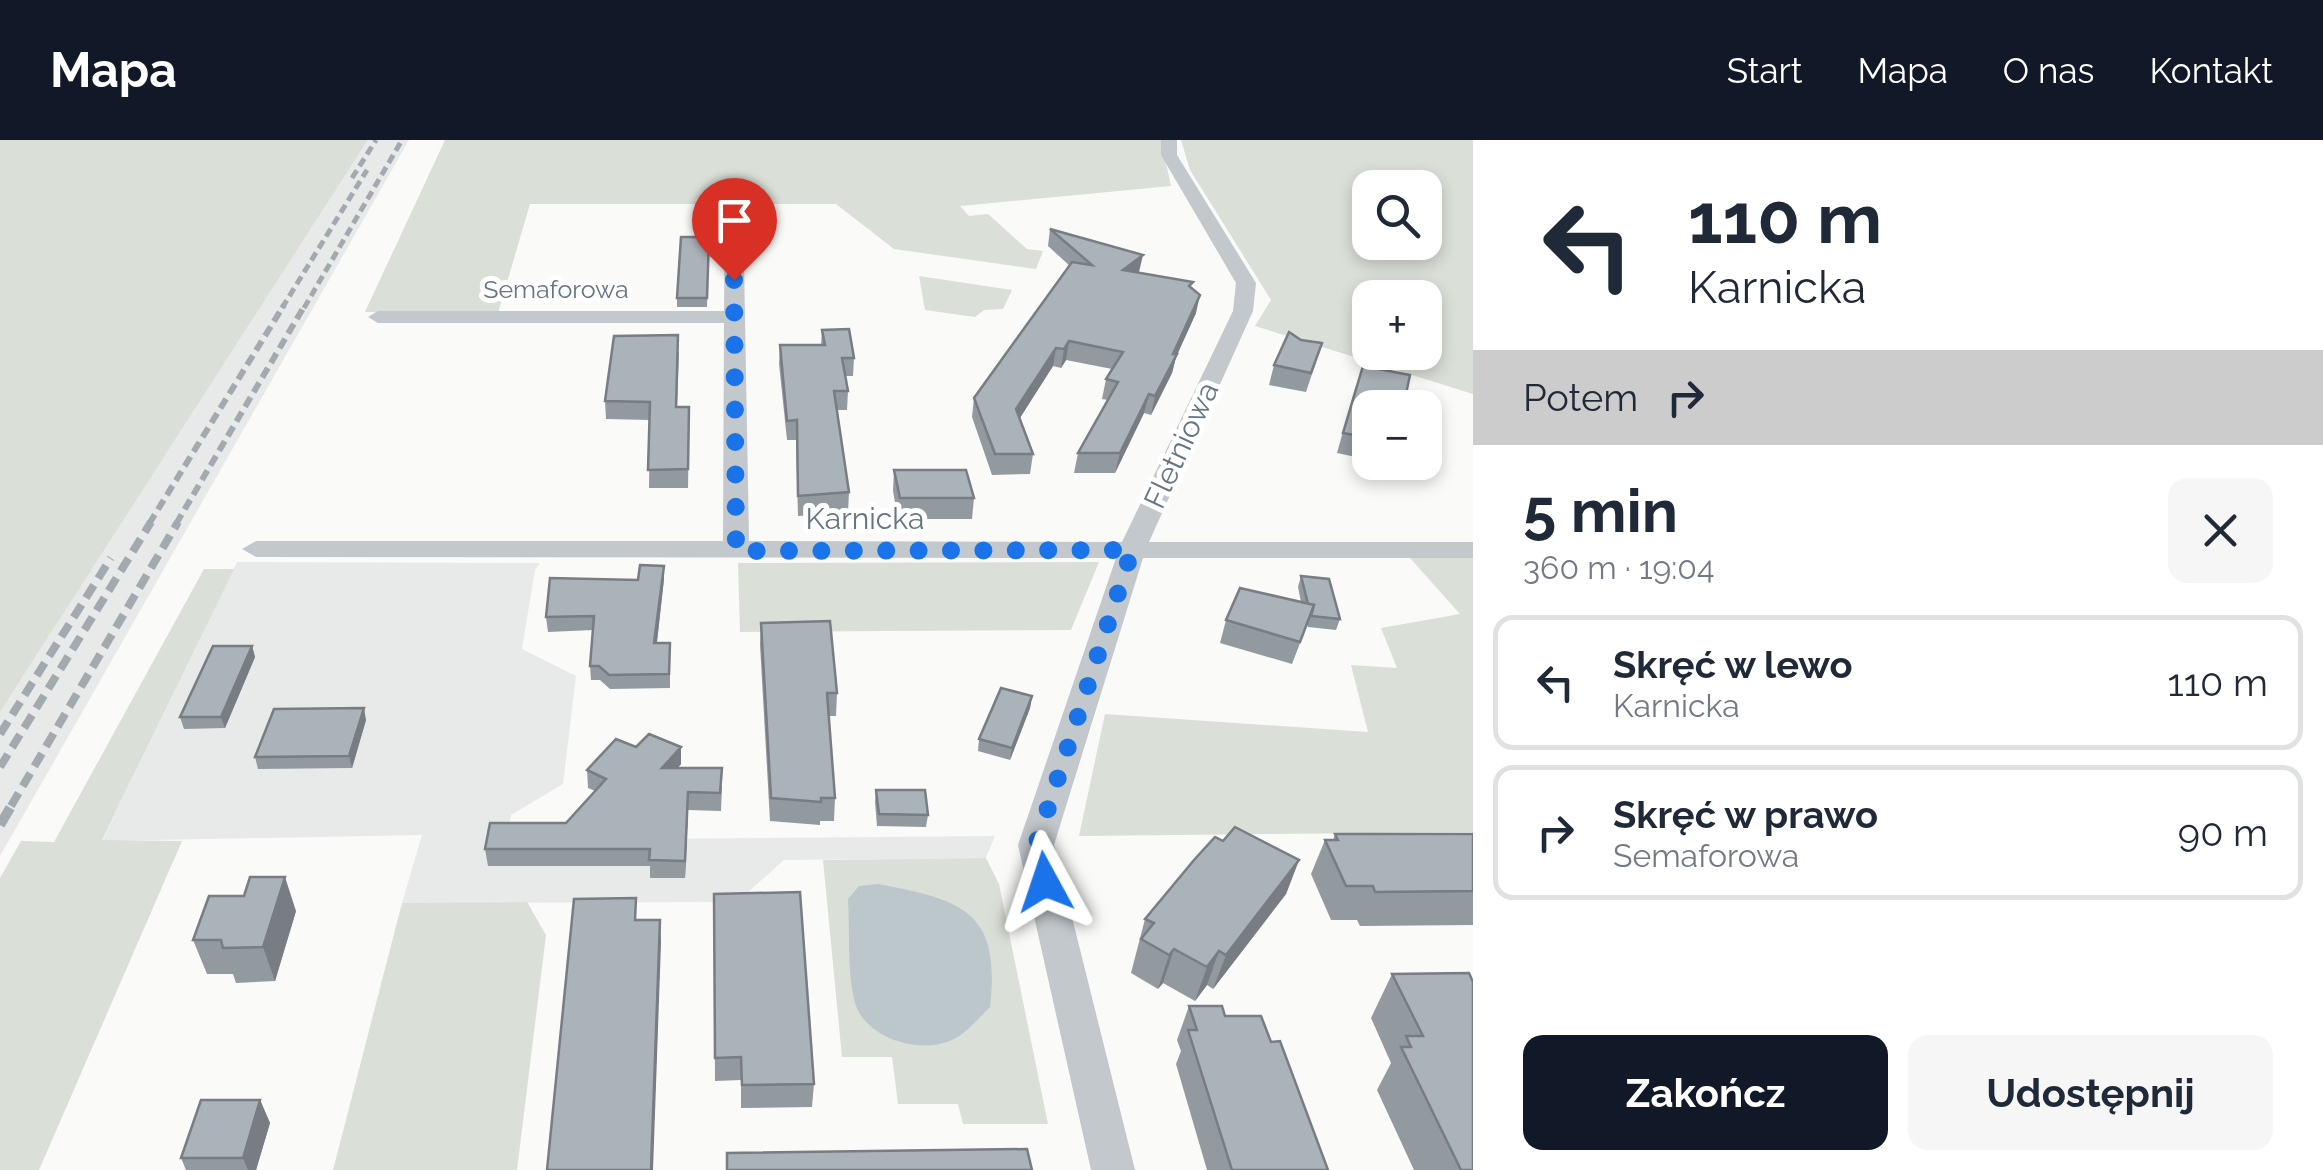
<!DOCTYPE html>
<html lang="pl">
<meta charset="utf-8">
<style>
body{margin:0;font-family:Raleway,sans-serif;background:#f6f6f7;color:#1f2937;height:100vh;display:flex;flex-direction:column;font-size:38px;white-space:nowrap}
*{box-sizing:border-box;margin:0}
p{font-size:32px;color:#747a83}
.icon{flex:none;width:55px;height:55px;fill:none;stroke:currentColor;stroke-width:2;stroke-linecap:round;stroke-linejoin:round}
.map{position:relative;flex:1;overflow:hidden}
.panel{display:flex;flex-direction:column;background:#fff;width:850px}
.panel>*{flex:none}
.top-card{background:#fff;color:#1f2937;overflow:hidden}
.buttons{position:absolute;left:1352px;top:30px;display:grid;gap:20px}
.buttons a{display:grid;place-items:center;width:90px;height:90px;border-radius:20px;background:#fff;box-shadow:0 5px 15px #0003;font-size:50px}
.pin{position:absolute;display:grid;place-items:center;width:85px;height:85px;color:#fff;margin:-102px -42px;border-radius:50% 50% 50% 0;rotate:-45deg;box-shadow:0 0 10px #0007}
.pin .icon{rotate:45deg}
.me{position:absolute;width:110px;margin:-55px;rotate:355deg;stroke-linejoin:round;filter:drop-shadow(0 0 8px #0008)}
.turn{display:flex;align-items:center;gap:35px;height:210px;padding:0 50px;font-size:45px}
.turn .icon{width:130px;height:130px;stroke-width:2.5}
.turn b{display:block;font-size:70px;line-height:85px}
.then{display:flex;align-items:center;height:95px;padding:0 50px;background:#0003;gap:20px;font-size:38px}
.round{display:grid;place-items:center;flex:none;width:105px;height:105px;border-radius:20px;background:#f6f6f7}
.headline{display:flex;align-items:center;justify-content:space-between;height:170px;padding:0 50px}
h1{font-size:60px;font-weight:700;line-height:75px}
.primary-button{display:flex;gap:20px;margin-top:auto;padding:20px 50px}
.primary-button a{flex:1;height:115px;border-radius:20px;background:#111827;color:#fff;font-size:40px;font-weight:700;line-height:115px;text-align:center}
.primary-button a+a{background:#f6f6f7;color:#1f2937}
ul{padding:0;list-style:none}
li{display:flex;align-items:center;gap:30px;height:135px;margin:0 20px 15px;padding:0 30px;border:5px solid #e0e1e3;border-radius:20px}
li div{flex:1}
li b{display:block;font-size:38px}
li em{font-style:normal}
header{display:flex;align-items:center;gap:60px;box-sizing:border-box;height:140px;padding:0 50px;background:#111827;color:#fff}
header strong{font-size:48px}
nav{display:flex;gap:55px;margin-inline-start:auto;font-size:35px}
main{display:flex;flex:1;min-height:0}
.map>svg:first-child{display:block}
.built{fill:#e8e9e9}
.green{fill:#dadfd7;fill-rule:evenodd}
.water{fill:#bbc7cb}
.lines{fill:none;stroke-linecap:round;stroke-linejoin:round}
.street{fill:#c3c8cc;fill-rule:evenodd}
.rail-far3{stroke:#a2aab0;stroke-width:5;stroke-dasharray:9 5;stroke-linecap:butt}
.rail-far2{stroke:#a2aab0;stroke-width:6;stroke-dasharray:11 6;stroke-linecap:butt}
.rail-far1{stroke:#a2aab0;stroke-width:8;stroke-dasharray:15 8;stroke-linecap:butt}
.rail{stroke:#a2aab0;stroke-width:10;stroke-dasharray:20 10;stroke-linecap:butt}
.wall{fill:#929a9f}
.shaded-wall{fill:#777d82}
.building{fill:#aab3b9;stroke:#777d82;stroke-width:2.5}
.route{stroke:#1a73e8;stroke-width:18;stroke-dasharray:0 32.4}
.labels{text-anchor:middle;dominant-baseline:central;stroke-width:10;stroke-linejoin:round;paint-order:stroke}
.far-street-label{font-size:25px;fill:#657683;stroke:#fff}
.street-label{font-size:30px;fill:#657683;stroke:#fff}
</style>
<header>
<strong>Mapa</strong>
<nav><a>Start</a><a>Mapa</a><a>O nas</a><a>Kontakt</a></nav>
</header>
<main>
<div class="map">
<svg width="1473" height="1030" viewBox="0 0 1473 1030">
<rect width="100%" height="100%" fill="#fafaf8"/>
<g class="built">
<polygon points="368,0 409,0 0,716 0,572"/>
<polygon points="237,422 540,423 535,430 522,509 576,536 563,644 511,675 508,700 995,696 986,718 784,720 737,762 402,763 422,695 102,701"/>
</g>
<g class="green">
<polygon points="0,0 368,0 0,572"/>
<polygon points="445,0 1161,0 1171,46 960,66 969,76 988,74 1027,109 1043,111 1036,129 894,109 836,64 530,64 498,173 365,172"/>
<path d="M1181,0H1473V254L1255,186L1271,160L1190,30ZM1370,48H1425V102H1370ZM1370,158H1425V212H1370Z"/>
<polygon points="919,136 1012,150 1003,169 984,170 975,177 925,170"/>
<polygon points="1410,418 1473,418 1473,692 1079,696 1105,574 1368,592 1351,525 1397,528 1381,488 1460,474"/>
<polygon points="1099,422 1071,490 740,492 738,423"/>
<polygon points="204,429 234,429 102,700 182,701 39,1030 0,1030 0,738 21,701 54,702"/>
<polygon points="986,718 999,744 1048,984 963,984 958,964 898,964 892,917 842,917 823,720"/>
<polygon points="527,762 546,795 517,1030 333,1030 402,763"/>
</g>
<path class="water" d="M878,744C964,760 1001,772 990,867C980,877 968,891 956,898C922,917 862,898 854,859C847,828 850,791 848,759L859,746Z"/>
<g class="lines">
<polygon class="street" points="1161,0 1177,0 1177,15 1256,143 1253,171 1149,402 1473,402 1473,418 1143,418 1054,705 1135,1030 1091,1030 1018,705 1116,418 256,417 242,409 256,401 723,401 724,183 378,183 368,177 378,171 724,171 725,66 734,61 743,66 749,401 1122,402 1233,171 1236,143 1161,15"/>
<g class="rail-far3">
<polyline points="352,38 376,0"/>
<polyline points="282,168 367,30"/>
<polyline points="304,168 402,0"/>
</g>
<g class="rail-far2">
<polyline points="149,384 284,165"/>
<polyline points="176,384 305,165"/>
</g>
<g class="rail-far1">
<polyline points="0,594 111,418"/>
<polyline points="0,627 151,382"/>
<polyline points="11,666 178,382"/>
</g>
<polyline class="rail" points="0,685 13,663"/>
</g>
<g class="wall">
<polygon points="1050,89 1138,133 1192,148 1196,173 1176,217 1172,233 1151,275 1144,273 1115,333 1074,333 1078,313 1108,260 1102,259 1106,239 1112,229 1066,220 1061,228 1053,226 1019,279 1033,314 1030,334 992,335 972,277 974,258 1070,126 1048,106"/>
<polygon points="709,97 707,167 677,167 677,158"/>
<polygon points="822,190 854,218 853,236 845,236 848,251 847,270 837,270 849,352 848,373 798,376 796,300 787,300 779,224 780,205 821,205"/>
<polygon points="679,212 677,267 689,285 688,348 649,348 650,280 606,279 605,261"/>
<polygon points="1316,222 1306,252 1269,245 1274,225"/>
<polygon points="1356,245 1370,268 1370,320 1337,313"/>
<polygon points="894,330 974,358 972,379 898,379 893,351"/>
<polygon points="664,426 664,439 657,503 670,503 670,548 610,549 600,540 591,540 590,526 593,490 548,492 546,477 638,440"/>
<polygon points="1301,436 1340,479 1336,490 1308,487 1307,485 1292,524 1220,503 1226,480 1301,462 1298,447"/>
<polygon points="761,483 837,553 836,576 829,576 835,658 834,681 820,681 820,685 770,681 760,505"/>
<polygon points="252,506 255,517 225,588 184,589 180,577"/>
<polygon points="1032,556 1030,568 1010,620 978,611 979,599"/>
<polygon points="366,580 352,628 258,629 255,617"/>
<polygon points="681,624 678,628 722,646 721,671 688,670 685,738 650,738 650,726 488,726 485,709 566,683 595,651 588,648 587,630"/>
<polygon points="876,650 928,675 926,687 877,686 875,662"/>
<polygon points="1335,694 1473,694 1473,785 1360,786 1357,780 1331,780 1311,734 1325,700 1333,700"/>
<polygon points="1223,701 1299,720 1286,754 1213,849 1207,845 1195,861 1163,843 1158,849 1131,833 1145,779"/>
<polygon points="714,754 814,944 812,967 741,968 741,940 715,941"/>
<polygon points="296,771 275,841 236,843 233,834 207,834 193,800"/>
<polygon points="1392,834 1473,842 1473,1030 1414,1030 1377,950 1391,923 1371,878"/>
<polygon points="1189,866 1225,876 1271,902 1328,1030 1207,1030 1176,924 1181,911 1177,900"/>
<polygon points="260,960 270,983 256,1030 186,1030 181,1018"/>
</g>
<g class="shaded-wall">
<polygon points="1143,115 1139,132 1119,147 1123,130"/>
<polygon points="1200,155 1196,173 1176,217 1172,233 1151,275 1155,256"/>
<polygon points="1069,201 1066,220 1061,228 1064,209"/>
<polygon points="1056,208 1053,226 1013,289 1016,269"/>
<polygon points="1149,254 1144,273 1115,333 1120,313"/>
<polygon points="664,426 664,439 655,517 654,503"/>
<polygon points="252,506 255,517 225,588 221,577"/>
<polygon points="1032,556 1030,568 1010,620 1012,608"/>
<polygon points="364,568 366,580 352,628 349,616"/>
<polygon points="681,607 681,624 662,645 662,628"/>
<polygon points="688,652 688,670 685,738 685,721"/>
<polygon points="1299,720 1286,754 1213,849 1226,815"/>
<polygon points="285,737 296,771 275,841 263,807"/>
<polygon points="660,780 661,803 653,1030 651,1030"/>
<polygon points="1174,809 1163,843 1158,849 1169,815"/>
<polygon points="1219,811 1207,845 1195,861 1207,827"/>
<polygon points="260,960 270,983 256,1030 248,1030 243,1018"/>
</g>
<g class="building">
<polygon points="1050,89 1143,115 1123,130 1193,142 1189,146 1200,155 1173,214 1177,214 1155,256 1149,254 1120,313 1078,313 1118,242 1106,239 1123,212 1069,201 1064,209 1056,208 1016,269 1033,314 995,314 974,258 1072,122 1092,125"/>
<polygon points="681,97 709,97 707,158 677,158"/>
<polygon points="849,189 854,218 842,218 848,251 834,251 849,352 798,356 797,280 787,281 780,205 825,205 822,190"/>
<polygon points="1289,192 1301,200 1322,203 1311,233 1274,225"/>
<polygon points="678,195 676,267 689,267 688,329 648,330 650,262 605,261 614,196"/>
<polygon points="1363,226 1410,235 1403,268 1370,268 1370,298 1343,293"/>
<polygon points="894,330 966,330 974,358 900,358"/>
<polygon points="640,425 664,426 654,503 670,503 669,534 609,535 599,526 590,526 594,476 546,477 550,438 638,440"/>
<polygon points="1301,436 1329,439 1340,479 1311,476 1314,465 1308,464"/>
<polygon points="1240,448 1314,465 1300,502 1226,480"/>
<polygon points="830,481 837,553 827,553 835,658 821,658 821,662 771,658 761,483"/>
<polygon points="213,506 252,506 221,577 180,577"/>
<polygon points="1001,548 1032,556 1012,608 979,599"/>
<polygon points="364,568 349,616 255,617 274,569"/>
<polygon points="649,594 681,607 662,628 722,628 720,653 688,652 685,721 649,720 650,709 485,709 490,683 566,683 606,639 587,630 616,599 636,607"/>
<polygon points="876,650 925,650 928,675 879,674"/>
<polygon points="1235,687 1299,720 1226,815 1219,811 1207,827 1174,809 1169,815 1141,799 1154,783 1145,779 1194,720 1215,697 1223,701"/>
<polygon points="1335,694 1473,694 1473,751 1375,752 1373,746 1346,746 1325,700 1338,700"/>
<polygon points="250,737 285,737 263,807 223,808 221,800 193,800 209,756 244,756"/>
<polygon points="800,752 814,944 742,945 741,917 715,918 714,754"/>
<polygon points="636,758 635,780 660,780 651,1030 547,1030 574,759"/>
<polygon points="1469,833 1473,842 1473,1030 1461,1030 1401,907 1411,907 1406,896 1423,896 1392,834"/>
<polygon points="1189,866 1222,866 1225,876 1261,876 1271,902 1280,901 1328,1030 1232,1030 1188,890 1197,890"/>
<polygon points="201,960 260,960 243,1018 181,1018"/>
<polygon points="1027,1009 1032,1030 727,1030 727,1013"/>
</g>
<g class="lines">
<polyline class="route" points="734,140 736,411 1132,410 1036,705 1045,742"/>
</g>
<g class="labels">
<g class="far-street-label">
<text x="556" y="149">Semaforowa</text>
</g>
<g class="street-label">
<text transform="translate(1181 305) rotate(-65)">Fletniowa</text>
<text x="865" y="378">Karnicka</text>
</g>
</g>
</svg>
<div class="buttons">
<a><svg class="icon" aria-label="search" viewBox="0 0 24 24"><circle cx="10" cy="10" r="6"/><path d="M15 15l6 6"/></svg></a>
<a>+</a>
<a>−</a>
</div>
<div class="pin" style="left:734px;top:140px;background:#d93025"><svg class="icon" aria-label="arrive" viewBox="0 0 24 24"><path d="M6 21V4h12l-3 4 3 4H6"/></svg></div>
<svg class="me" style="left:1045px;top:742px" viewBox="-20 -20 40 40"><path d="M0-17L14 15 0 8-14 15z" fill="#1a73e8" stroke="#fff" stroke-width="4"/></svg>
</div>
<section class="panel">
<div class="top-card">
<div class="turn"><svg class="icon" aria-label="left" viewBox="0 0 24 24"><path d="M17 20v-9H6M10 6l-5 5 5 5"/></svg><div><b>110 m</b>Karnicka</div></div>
<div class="then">Potem<svg class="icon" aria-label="right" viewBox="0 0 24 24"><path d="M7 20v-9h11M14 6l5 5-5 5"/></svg></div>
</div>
<div class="headline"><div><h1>5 min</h1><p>360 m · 19:04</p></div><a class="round"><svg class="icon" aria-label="close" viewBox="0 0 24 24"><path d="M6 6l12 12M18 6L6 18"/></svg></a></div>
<ul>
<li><svg class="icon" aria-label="left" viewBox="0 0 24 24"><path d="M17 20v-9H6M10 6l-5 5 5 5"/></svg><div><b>Skręć w lewo</b><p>Karnicka</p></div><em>110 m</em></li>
<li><svg class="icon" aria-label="right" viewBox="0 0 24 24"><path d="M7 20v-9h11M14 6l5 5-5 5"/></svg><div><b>Skręć w prawo</b><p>Semaforowa</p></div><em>90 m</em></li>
</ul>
<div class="primary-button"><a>Zakończ</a><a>Udostępnij</a></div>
</section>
</main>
